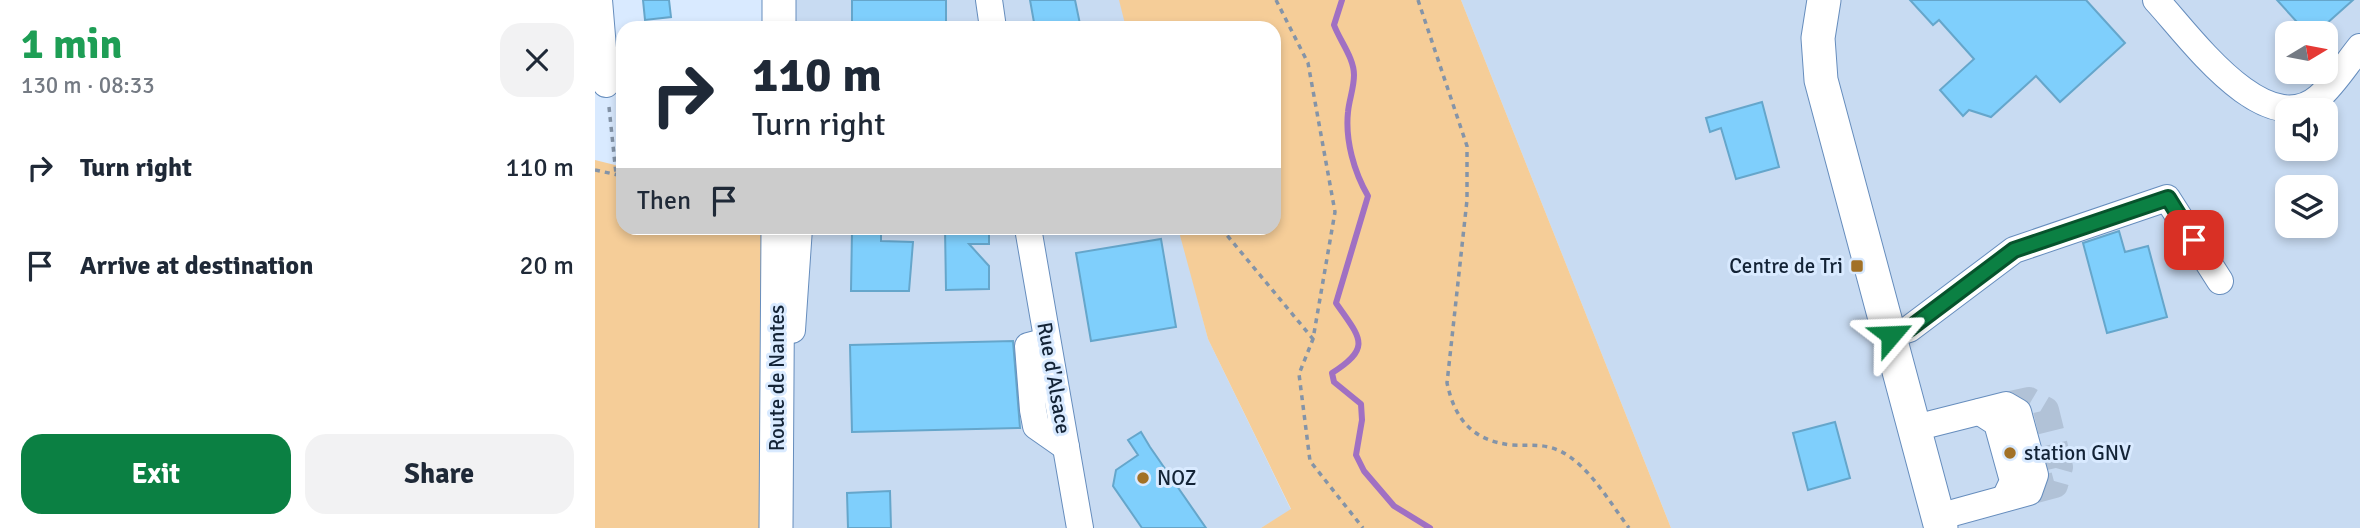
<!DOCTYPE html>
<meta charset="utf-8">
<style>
body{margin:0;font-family:Signika,sans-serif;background:#f2f2f3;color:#1f2937;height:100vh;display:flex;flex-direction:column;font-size:26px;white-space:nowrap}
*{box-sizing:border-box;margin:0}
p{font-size:23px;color:#747a83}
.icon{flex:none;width:38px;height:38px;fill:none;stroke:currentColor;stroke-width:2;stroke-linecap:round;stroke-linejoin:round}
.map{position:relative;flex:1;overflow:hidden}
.drawer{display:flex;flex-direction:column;background:#fff;width:595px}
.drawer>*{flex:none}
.guide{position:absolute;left:21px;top:21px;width:665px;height:214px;border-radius:21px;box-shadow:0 4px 10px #0003;background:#fff;color:#1f2937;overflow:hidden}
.needle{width:46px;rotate:80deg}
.buttons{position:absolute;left:1680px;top:21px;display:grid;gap:14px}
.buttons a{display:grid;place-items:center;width:63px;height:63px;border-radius:14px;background:#fff;box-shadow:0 4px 10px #0003;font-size:35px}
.pin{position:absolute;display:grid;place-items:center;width:60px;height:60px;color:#fff;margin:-30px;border-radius:14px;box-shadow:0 4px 10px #0006}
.me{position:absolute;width:77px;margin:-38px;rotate:64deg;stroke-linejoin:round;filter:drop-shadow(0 0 5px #0008)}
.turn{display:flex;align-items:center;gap:24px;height:147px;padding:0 21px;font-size:32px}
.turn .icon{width:91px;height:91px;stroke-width:2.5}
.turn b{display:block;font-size:49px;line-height:60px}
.then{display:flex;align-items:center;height:66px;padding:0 21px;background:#0003;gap:14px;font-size:26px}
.round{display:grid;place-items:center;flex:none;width:74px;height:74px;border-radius:21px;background:#f2f2f3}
.head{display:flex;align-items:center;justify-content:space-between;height:119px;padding:0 21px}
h1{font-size:42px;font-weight:700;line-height:52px;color:#1e9e55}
.primary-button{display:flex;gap:14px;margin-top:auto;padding:14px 21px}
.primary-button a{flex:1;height:80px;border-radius:21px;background:#0b8043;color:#fff;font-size:28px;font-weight:700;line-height:80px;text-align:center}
.primary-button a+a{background:#f2f2f3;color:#1f2937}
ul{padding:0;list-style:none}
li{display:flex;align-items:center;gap:21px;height:98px;padding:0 21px}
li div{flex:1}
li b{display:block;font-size:26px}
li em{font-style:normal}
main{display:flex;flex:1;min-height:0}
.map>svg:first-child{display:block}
.built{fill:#c8dbf2;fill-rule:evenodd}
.green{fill:#f5cd98}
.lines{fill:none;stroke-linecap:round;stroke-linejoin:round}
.stream{stroke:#a070c3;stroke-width:6}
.building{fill:#7fcffc;stroke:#65a6cb;stroke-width:2}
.minor-tunnel{stroke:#b1c2d7;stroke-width:26;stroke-dasharray:26 13;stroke-linecap:butt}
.minor-casing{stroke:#668dbd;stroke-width:28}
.major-casing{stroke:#668dbd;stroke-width:35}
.path{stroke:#8494a8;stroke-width:3.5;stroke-dasharray:5 5;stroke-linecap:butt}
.minor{stroke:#fff;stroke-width:26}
.major{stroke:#fff;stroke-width:33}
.route-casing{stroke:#07532c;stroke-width:18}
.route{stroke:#0b8043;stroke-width:12}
.poi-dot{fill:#a27126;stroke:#d9eaff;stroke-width:2.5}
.labels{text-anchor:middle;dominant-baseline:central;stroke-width:6;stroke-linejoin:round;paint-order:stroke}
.poi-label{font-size:21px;fill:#132336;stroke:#d9eaff;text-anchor:start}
.street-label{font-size:21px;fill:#132336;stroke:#d9eaff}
</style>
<main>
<section class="drawer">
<div class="head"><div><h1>1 min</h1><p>130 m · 08:33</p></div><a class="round"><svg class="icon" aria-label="close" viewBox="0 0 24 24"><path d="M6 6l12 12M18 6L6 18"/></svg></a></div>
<ul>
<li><svg class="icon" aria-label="right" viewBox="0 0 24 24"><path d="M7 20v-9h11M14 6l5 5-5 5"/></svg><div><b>Turn right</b></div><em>110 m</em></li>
<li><svg class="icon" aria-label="arrive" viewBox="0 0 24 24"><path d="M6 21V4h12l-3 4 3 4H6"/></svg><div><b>Arrive at destination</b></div><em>20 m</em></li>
</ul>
<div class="primary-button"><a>Exit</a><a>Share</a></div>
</section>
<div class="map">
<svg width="1765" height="528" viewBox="0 0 1765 528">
<rect width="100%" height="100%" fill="#d9eaff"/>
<g class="built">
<polygon points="194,0 525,0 532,28 194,28"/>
<path d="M866,0H1765V528H1076ZM1692,33H1731V72H1692ZM1692,110H1731V149H1692ZM1692,187H1731V226H1692Z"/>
<polygon points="170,228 584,228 613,339 696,510 666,528 172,528"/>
</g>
<g class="green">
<polygon points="524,0 866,0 1076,528 666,528 696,509 613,339 583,228 679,228 679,28 531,28"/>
<polygon points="0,160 28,167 28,228 170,228 172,528 0,528"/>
</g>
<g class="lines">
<path class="stream" d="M747,0L739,25C745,41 759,58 759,75C759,88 754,100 753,112C750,140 759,172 773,196L741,303C765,338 778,347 737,373L739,382L766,404L767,420L761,455L769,471L799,506L835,528"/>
</g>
<g class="building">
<polygon points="48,0 74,0 76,17 50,20"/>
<rect x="257" y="0" width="94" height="28"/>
<polygon points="435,0 480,0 485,24 440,28"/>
<polygon points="1315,0 1491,0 1530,43 1465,102 1441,76 1396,117 1374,110 1368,116 1345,90 1379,59 1344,20 1338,25"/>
<polygon points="1682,0 1758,0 1721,33 1712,33"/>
<polygon points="1167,102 1184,167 1141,179 1126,128 1115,132 1111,118"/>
<polygon points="350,228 394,228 394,244 374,244 394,266 394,289 351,290"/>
<polygon points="257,231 286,231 286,241 318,242 314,291 256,291"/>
<polygon points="1524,231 1530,252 1553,246 1572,317 1512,333 1488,243"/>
<polygon points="566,239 581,327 496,341 481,253"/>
<polygon points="418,341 425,428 257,432 255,345"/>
<polygon points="1240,422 1255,478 1213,490 1198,433"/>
<polygon points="546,432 555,447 611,528 547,528 518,486 521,470 543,455 533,440"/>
<polygon points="295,491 296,528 253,528 252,493"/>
</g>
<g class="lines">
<polyline class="minor-tunnel" points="1411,405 1434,400 1451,410 1465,467 1460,485 1434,492"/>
<g class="minor-casing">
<g id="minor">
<polyline points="4,0 11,84"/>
<polyline points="394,0 398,28"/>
<path d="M1561,0C1593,34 1670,144 1724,97C1739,84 1752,63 1765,47"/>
<polyline points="433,228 485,528"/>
<polyline points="197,330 204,228"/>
<polyline points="1296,335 1314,329 1419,250 1572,198 1625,281"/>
<polyline points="452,341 433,346 438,410 441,426 471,447"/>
<polyline points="1385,412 1402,423 1418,481 1410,498"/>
<polyline points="1320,428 1411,405 1423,412 1440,475 1434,492 1343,517"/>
</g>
</g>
<g class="major-casing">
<g id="major">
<polyline points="184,0 184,28"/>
<polyline points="1229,0 1223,38 1226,80 1346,528"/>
<polyline points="181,528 183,228"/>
</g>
</g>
<g class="path">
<polyline points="681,0 713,63 740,212 718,339 704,374 715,461 768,528"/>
<path d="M823,0L872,146V200L852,383C860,420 878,441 917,445C935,446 948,443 965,451C994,465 1015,503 1034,528"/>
<polyline points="14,107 21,174"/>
<polyline points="0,170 28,176"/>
<polyline points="626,228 718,339"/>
</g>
<use href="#minor" class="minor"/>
<use href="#major" class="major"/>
</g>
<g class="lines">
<g class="route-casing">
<polyline id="route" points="1296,335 1314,329 1419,250 1573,198 1599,240"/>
</g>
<use href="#route" class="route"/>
</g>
<g class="poi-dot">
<rect x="1255" y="259" width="14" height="14" rx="3.5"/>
<circle cx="1415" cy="453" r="7"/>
<circle cx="548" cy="478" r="7"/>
</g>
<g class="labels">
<g class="poi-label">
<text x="1248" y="266" text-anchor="end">Centre de Tri</text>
<text x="1429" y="453">station GNV</text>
<text x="562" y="478">NOZ</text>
</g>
<g class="street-label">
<text transform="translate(182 378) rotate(-90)">Route de Nantes</text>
<text transform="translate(459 378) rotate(80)">Rue d'Alsace</text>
</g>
</g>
</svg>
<div class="buttons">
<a><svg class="needle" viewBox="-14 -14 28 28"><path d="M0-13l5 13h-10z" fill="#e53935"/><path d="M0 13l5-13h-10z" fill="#747a83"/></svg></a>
<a><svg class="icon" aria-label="sound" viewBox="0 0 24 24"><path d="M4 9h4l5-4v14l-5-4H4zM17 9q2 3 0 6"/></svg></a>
<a><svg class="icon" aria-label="layers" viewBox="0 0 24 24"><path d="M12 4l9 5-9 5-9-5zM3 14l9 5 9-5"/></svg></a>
</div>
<div class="pin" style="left:1599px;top:240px;background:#d93025"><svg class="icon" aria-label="arrive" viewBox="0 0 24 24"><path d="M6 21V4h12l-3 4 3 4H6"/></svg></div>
<svg class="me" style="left:1296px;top:335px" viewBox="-20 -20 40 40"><path d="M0-17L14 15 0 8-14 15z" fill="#0b8043" stroke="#fff" stroke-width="4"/></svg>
<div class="guide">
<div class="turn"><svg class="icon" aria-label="right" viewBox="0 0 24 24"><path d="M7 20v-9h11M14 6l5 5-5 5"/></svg><div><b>110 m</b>Turn right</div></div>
<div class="then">Then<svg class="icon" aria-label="arrive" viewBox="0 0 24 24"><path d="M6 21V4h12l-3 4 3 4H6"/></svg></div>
</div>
</div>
</main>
